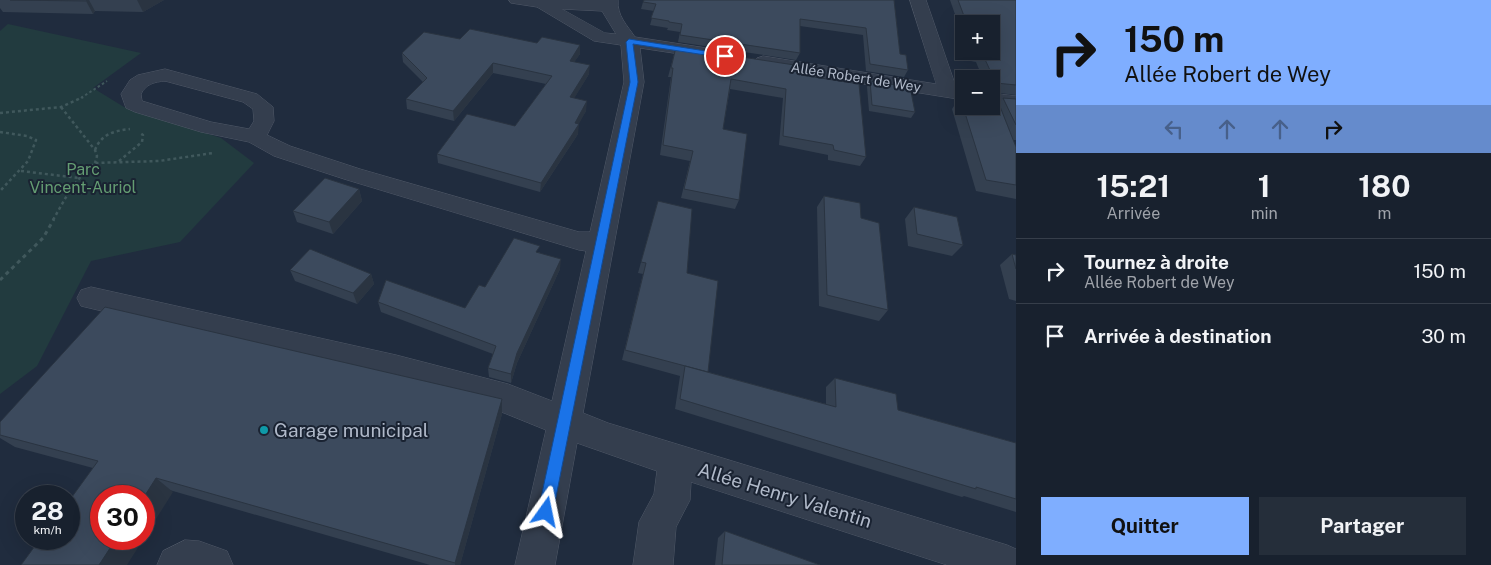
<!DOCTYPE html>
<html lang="fr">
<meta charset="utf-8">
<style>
body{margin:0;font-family:"Public Sans",sans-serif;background:#252e3a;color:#f1f3f6;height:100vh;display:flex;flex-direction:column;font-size:19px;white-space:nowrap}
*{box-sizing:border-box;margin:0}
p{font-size:16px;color:#9fa3aa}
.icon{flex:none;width:28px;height:28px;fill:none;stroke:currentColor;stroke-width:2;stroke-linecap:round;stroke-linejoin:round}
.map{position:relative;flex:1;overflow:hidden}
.sheet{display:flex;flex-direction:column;background:#18212e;width:475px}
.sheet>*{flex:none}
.top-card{background:#7faeff;color:#111;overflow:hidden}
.buttons{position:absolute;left:955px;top:15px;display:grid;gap:10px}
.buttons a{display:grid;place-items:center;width:45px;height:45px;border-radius:0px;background:#18212e;box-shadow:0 5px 20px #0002,0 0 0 1px #363e4a;font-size:25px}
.speed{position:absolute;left:15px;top:485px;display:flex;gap:10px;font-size:25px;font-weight:700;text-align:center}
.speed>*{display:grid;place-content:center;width:65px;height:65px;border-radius:50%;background:#18212e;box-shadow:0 5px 20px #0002,0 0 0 1px #363e4a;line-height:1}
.speed small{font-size:12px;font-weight:400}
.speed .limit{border:8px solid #d22;background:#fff;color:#111}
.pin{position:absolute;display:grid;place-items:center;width:42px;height:42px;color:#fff;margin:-21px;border:2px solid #fff;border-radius:50%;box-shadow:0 1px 5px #0007}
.me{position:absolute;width:55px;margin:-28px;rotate:12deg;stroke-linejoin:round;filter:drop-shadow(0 0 4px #0008)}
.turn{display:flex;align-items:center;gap:18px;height:105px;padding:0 25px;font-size:22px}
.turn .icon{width:65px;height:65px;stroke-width:2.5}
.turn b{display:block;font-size:35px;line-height:42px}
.lanes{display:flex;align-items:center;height:48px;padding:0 25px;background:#0003;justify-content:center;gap:25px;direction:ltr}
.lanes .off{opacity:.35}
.eta{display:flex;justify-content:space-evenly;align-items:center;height:85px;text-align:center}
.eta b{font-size:30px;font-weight:700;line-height:35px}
.button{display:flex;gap:10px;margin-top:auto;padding:10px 25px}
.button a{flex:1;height:58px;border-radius:0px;background:#7faeff;color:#111;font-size:20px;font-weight:700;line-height:58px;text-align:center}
.button a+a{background:#252e3a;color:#f1f3f6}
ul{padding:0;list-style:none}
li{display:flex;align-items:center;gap:15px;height:65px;padding:0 25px;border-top:1px solid #363e4a}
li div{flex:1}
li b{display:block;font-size:19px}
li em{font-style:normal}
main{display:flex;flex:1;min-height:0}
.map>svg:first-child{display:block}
.green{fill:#223b3f}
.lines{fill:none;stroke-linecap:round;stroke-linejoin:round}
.minor-casing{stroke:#505968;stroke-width:1}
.path-far2{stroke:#40585c;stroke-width:2;stroke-dasharray:2.5 2.5;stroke-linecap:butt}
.path-far1{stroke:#40585c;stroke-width:2.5;stroke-dasharray:3 3;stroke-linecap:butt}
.path{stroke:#40585c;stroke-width:3;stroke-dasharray:4 4;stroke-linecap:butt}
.minor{fill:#343e4e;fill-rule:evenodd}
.wall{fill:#344050}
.shaded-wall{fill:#2a3441}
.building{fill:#3c4a5d;stroke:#2a3441}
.route{fill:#1a73e8;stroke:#114b97}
.culture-dot{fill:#0f9aa8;stroke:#1a2332;stroke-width:2}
.labels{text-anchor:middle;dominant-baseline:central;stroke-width:4;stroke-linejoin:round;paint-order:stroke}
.far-street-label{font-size:14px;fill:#b0b9c9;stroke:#1a2332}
.park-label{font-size:16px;fill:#649d72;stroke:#1a2332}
.near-poi-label{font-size:19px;fill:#b0b9c9;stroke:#1a2332;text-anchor:start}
.near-street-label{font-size:19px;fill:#b0b9c9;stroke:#1a2332}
</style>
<main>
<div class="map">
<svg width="1016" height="565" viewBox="0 0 1016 565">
<rect width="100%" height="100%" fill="#202c3e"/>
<polygon class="green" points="8,24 141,53 93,88 124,107 221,138 254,163 180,242 91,261 37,366 0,394 0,31"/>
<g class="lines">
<g class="minor-casing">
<g id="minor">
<path d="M509,0H618C617,16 627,25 635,37L713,49L719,50L722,54L719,58L713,59L640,48L644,82L583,413L608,423L1007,545L1016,549V565H947L691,482L690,500L676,527L673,565H633L639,522L654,494L657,471L577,443L555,565H515L546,430L504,413L396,381L81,306L77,298L81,290L91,287L396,355L508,384L552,401L586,251L579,250L344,179L274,156L249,142L201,132L135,112L126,108L121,94L130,80L138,75L165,69L257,94L273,107L274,121L267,135L290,146L360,169L579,232H590L624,82L621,45L594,41L537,7L511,3ZM562,9L602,11L616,34L605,33ZM165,81L243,102L253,109L254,121L249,129L211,122L142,101L141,94C146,84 154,82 165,81Z"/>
<polygon points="910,0 926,0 956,87 964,88 964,100 763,68 757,66 754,62 757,58 763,56 936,84"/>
<polygon points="991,93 1016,96 1016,108 991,105"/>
<polygon points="185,540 199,541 227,551 233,565 157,565 163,551"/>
</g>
</g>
<polyline class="path-far2" points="81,98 107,81"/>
<g class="path-far1">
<polyline points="61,107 95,150 97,156 95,163"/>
<polyline points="0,113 61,107 83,97"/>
<polyline points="0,132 27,136 36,140 28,161 0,191"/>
<path d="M95,150C101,134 114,131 130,129"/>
<polyline points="119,161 142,142 143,135 140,133"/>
<polyline points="21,171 79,178"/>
<polyline points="53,220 70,190 86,170 95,163 159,161 213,153"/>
</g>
<polyline class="path" points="0,280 43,238 54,219"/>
<use href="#minor" class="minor"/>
</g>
<g class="wall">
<polygon points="0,0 164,0 143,12 95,11 93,14 3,12 0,8"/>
<polygon points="894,0 900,54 908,70 904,77 866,71 863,35 800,26 800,53 796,60 678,42 680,32 667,30 668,28 650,25 654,11 641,9 643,2"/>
<polygon points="950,0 1016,0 1016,95 991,92 991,79 983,79 976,62 971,61 968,51 991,51 991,24 964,24 964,40"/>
<polygon points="460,39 580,54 574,62 589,74 574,98 586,111 578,124 578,134 540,192 438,163 437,154 515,126 546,84 493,73 454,121 407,109 406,99 423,82 403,62 402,53"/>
<polygon points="676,47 801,75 866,157 860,166 828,160 828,155 779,145 783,98 730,89 723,129 739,200 735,209 681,198 690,161 660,155 671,77 668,77"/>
<polygon points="870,81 915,112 911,118 869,111 867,87"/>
<polygon points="960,97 999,104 1003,98 1016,99 1016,140 1013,140 1016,147 1016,199 976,191 952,109"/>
<polygon points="359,189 362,201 333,234 297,222 293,211"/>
<polygon points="824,196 861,218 888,310 879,321 819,306 817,207"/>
<polygon points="658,201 687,273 708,372 826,404 826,387 835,378 898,410 1016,443 1016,512 964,496 962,497 675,409 680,376 622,360 643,274 638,273"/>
<polygon points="914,207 963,245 952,256 908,246 905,219"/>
<polygon points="539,252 560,269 517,363 511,383 489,377 488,368 493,354 381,312 378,302 465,308"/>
<polygon points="1012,254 1016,255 1016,301 1009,299 1000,265"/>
<polygon points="290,270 371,274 374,284 357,304 295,281"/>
<polygon points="502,414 460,565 430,565 93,468 15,447 0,438 0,422"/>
<polygon points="725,531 820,565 715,565 718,538"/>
</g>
<g class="shaded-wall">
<polygon points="87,0 89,0 95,11 93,14 86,1"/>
<polygon points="137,0 164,0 143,12"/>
<polygon points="580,45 580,54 569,70 570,61"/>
<polygon points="493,63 493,73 454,121 453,111"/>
<polygon points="590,65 589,74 569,107 570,97"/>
<polygon points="587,101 586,111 574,133 575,123"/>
<polygon points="579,124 578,134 540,192 541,183"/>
<polygon points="359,189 362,201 333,234 329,222"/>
<polygon points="561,259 560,269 517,363 511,383 511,374 517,353"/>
<polygon points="371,274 374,284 357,304 353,293"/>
<polygon points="502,399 502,414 460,565 455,565 455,563"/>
<polygon points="156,478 173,492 127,565 99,565 116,539 144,539 144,497"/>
</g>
<g class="building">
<polygon points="10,0 87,0 86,1"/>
<polygon points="644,0 894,0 900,54 906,55 908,70 870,64 866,28 800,19 800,53 680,35 682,24 669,22 669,21 651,18 656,4 643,2"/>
<polygon points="958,0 1016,0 1016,85 996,83 982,53 976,51 991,51 991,24 967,24"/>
<polygon points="470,29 537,43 542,37 580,45 570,61 590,65 570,97 587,101 575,123 579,124 541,183 437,154 467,114 515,126 552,76 493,63 453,111 406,99 427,78 402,53 424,32 460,39"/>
<polygon points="676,47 801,66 801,75 859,84 866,157 834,150 833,145 783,136 786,89 731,79 723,129 747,134 739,200 684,189 693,151 663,145 673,68 671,68"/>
<polygon points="870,81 910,87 915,112 872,105"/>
<polygon points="960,97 964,98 964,106 991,106 991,103 999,104 1016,147 1016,185 986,180"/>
<polygon points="1003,98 1016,99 1016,125"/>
<polygon points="325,178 359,189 329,222 293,211"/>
<polygon points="824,196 860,203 861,218 879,223 888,310 827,295"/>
<polygon points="658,201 692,209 687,273 718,281 708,372 625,350 646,263 641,262"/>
<polygon points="914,207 957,217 963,245 917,234"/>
<polygon points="514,238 540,246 536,252 561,259 517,353 511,374 488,368 496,346 378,302 386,280 465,308 479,285 485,287"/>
<polygon points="310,249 371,274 353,293 290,270"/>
<polygon points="1012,254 1016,255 1016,269"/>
<polygon points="105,307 502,399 455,563 156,478 144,497 144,496 101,496 101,539 116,539 99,565 21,565 40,539 69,539 69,501 98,461 0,435 0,422"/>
<polygon points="685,366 836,407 835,378 896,394 898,410 1016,443 1016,499 976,487 976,489 680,399"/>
<polygon points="725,531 820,565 722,565"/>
</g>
<polygon class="route" points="629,39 725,54 729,56 725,58 633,44 638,82 553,512 551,517 546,519 540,517 538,512 630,82 626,42"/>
<circle class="culture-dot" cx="264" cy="430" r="5"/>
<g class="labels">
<g class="far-street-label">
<text transform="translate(856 77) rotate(9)">Allée Robert de Wey</text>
</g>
<g class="park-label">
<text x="83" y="169">Parc<tspan x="83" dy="18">Vincent-Auriol</tspan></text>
</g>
<g class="near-poi-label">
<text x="274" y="430">Garage municipal</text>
</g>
<g class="near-street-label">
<text transform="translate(785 495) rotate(17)">Allée Henry Valentin</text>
</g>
</g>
</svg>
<div class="buttons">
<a>+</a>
<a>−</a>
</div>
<div class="speed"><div>28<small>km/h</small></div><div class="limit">30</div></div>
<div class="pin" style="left:725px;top:56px;background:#d93025"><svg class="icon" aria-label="arrive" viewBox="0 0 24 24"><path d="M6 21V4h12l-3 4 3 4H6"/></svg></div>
<svg class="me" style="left:546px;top:512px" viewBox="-20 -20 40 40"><path d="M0-17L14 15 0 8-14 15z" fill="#1a73e8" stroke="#fff" stroke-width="4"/></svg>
</div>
<section class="sheet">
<div class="top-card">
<div class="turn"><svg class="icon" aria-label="right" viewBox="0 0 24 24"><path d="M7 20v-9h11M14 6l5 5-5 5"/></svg><div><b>150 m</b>Allée Robert de Wey</div></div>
<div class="lanes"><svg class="icon off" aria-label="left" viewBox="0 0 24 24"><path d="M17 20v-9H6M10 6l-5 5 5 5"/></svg><svg class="icon off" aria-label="ahead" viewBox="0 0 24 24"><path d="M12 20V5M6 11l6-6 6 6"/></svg><svg class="icon off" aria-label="ahead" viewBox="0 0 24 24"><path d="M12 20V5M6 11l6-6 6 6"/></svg><svg class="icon" aria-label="right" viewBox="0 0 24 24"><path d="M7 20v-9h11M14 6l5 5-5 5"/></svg></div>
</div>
<div class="eta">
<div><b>15:21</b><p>Arrivée</p></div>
<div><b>1</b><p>min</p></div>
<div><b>180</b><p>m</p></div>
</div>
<ul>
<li><svg class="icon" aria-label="right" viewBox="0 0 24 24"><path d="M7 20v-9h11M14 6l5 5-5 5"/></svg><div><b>Tournez à droite</b><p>Allée Robert de Wey</p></div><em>150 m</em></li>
<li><svg class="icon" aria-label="arrive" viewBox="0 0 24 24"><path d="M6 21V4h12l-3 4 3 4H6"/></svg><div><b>Arrivée à destination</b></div><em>30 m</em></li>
</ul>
<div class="button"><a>Quitter</a><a>Partager</a></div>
</section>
</main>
